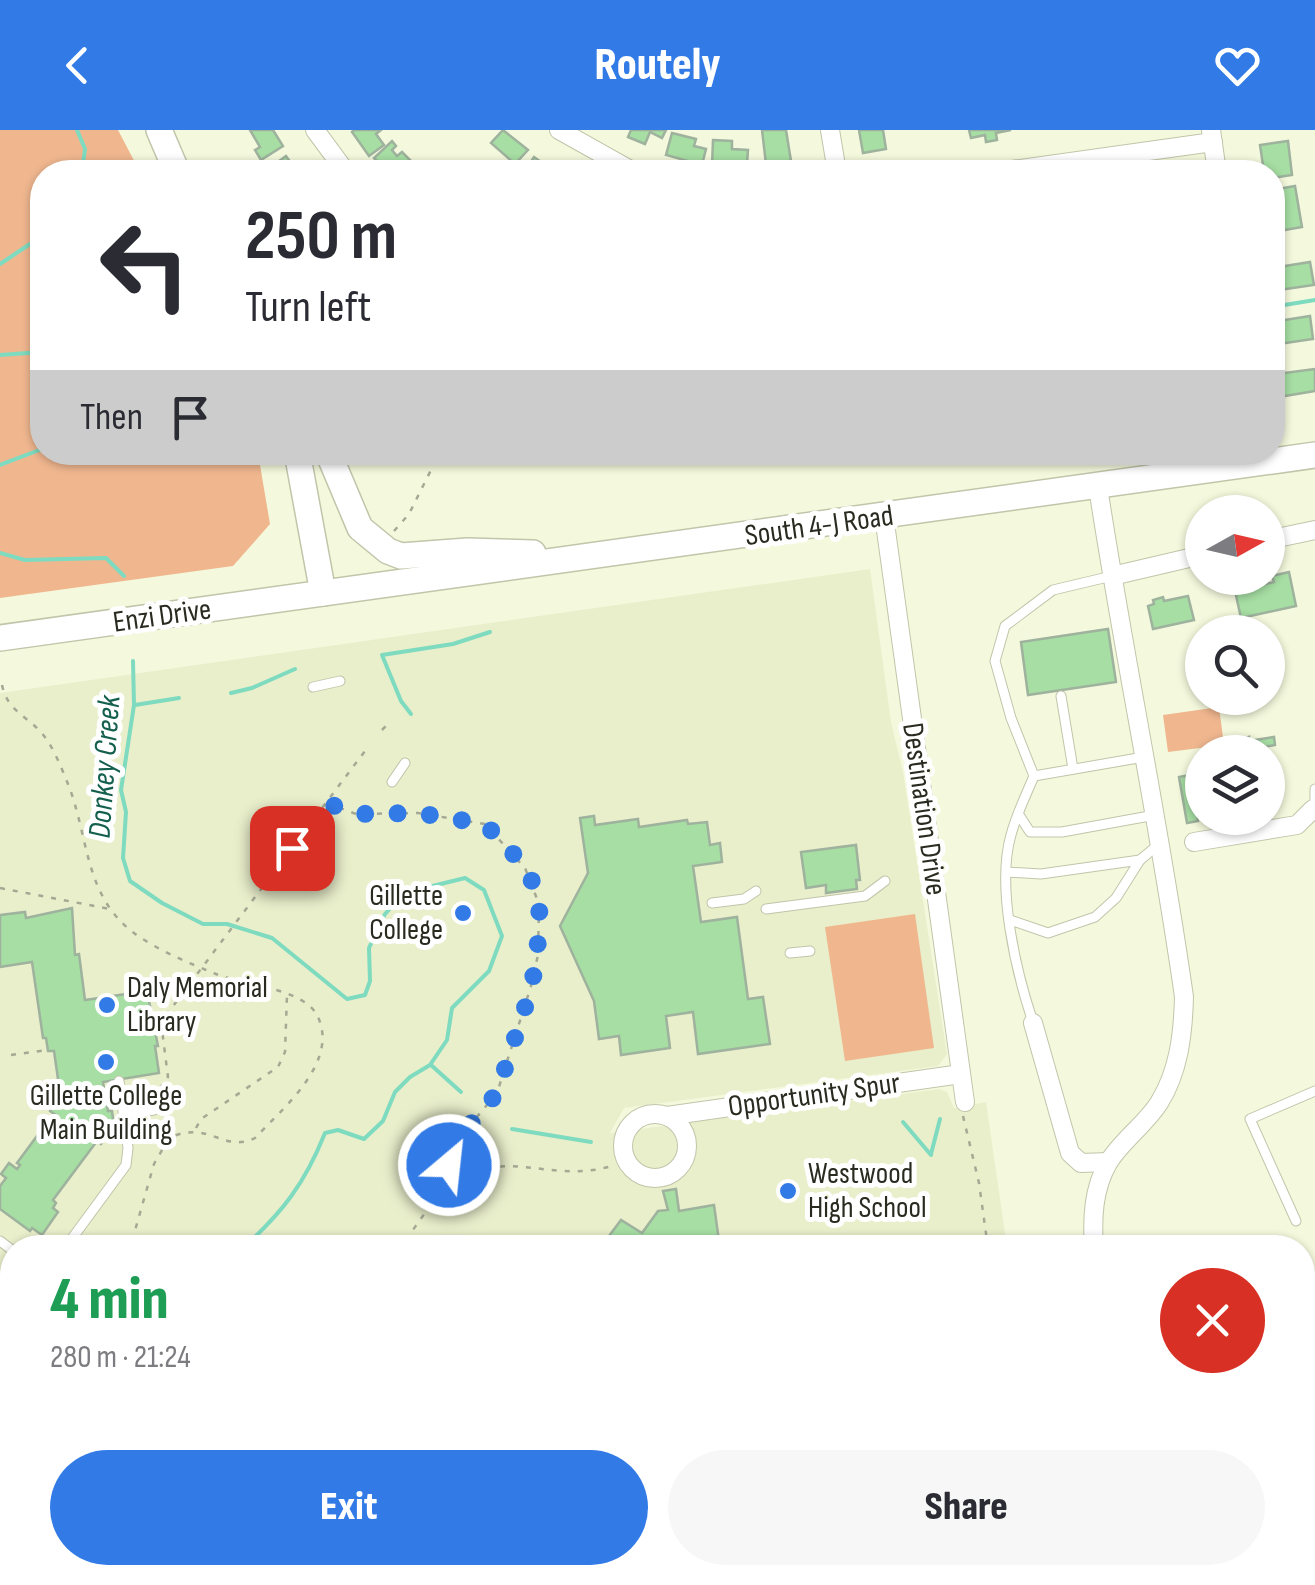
<!DOCTYPE html>
<meta charset="utf-8">
<style>
body{margin:0;font-family:"Sofia Sans Condensed",sans-serif;background:#f7f7f7;color:#2b2b33;height:100vh;display:flex;flex-direction:column;font-size:38px;white-space:nowrap}
*{box-sizing:border-box;margin:0}
p{font-size:32px;color:#7c7c81}
.icon{flex:none;width:55px;height:55px;fill:none;stroke:currentColor;stroke-width:2;stroke-linecap:round;stroke-linejoin:round}
.map{position:relative;flex:1;overflow:hidden}
.sheet{position:absolute;left:0px;top:1105px;width:1315px;height:350px;display:flex;flex-direction:column;background:#fff;border-radius:40px 40px 0 0;box-shadow:0 2px 8px #0004}
.sheet>*{flex:none}
.banner{position:absolute;left:30px;top:30px;width:1255px;height:305px;border-radius:40px;box-shadow:0 2px 8px #0004;background:#fff;color:#2b2b33;overflow:hidden}
.needle{width:65px;rotate:82deg}
.buttons{position:absolute;left:1185px;top:365px;display:grid;gap:20px}
.buttons a{display:grid;place-items:center;width:100px;height:100px;border-radius:50%;background:#fff;box-shadow:0 2px 8px #0004;font-size:50px}
.pin{position:absolute;display:grid;place-items:center;width:85px;height:85px;color:#fff;margin:-42px;border-radius:20px;box-shadow:0 5px 15px #0006}
.me{position:absolute;width:110px;margin:-55px;rotate:28deg;stroke-linejoin:round;filter:drop-shadow(0 0 8px #0008)}
.turn{display:flex;align-items:center;gap:35px;height:210px;padding:0 50px;font-size:45px}
.turn .icon{width:130px;height:130px;stroke-width:2.5}
.turn b{display:block;font-size:70px;line-height:85px}
.then{display:flex;align-items:center;height:95px;padding:0 50px;background:#0003;gap:20px;font-size:38px}
.round{display:grid;place-items:center;flex:none;width:105px;height:105px;border-radius:52px;background:#f7f7f7}
.headline{display:flex;align-items:center;justify-content:space-between;height:170px;padding:0 50px}
h1{font-size:60px;font-weight:800;line-height:75px;color:#1e9e55}
.button{display:flex;gap:20px;margin-top:auto;padding:20px 50px}
.button a{flex:1;height:115px;border-radius:60px;background:#327be7;color:#fff;font-size:40px;font-weight:800;line-height:115px;text-align:center}
.button a+a{background:#f7f7f7;color:#2b2b33}
header{display:flex;justify-content:space-between;align-items:center;height:130px;padding:0 50px;background:#327be7;color:#fff;font-size:45px;font-weight:800}
.map>svg:first-child{display:block}
.built{fill:#e9eecb}
.green{fill:#f0b78f}
.lines{fill:none;stroke-linecap:round;stroke-linejoin:round}
.stream{stroke:#7edbbf;stroke-width:4}
.building{fill:#a6dea3;stroke:#9eb29d;stroke-width:2.5}
.service-casing{stroke:#c1c5aa;stroke-width:11}
.minor-casing{stroke:#c1c5aa;stroke-width:20}
.secondary-casing{stroke:#c1c5aa;stroke-width:28}
.path{stroke:#a5a994;stroke-width:2.5;stroke-dasharray:5 8;stroke-linecap:butt}
.service{stroke:#fff;stroke-width:9}
.minor{stroke:#fff;stroke-width:18}
.secondary{stroke:#fff;stroke-width:25}
.route{stroke:#327be7;stroke-width:18;stroke-dasharray:0 32.4}
.poi-dot{fill:#327be7;stroke:#fff;stroke-width:4}
.labels{text-anchor:middle;dominant-baseline:central;stroke-width:10;stroke-linejoin:round;paint-order:stroke}
.street-label{font-size:30px;fill:#292b20;stroke:#fff}
.poi-label{font-size:30px;fill:#292b20;stroke:#fff;text-anchor:start}
.water-label{font-size:32px;font-style:italic;fill:#145f4d;stroke:#fff}
</style>
<header><svg class="icon" aria-label="back" viewBox="0 0 24 24"><path d="M15 5l-7 7 7 7"/></svg>Routely<svg class="icon" aria-label="heart" viewBox="0 0 24 24"><path d="M12 20l-8-8c-3-5 5-10 8-4 3-6 11-1 8 4z"/></svg></header>
<div class="map">
<svg width="1315" height="1455" viewBox="0 0 1315 1455">
<rect width="100%" height="100%" fill="#f4f9dd"/>
<g class="built">
<polygon points="870,439 891,592 903,642 947,924 938,936 624,978 610,1003 939,959 947,962 954,978 986,972 1007,1117 12,1118 12,1341 0,1342 0,563"/>
<polygon points="1315,1177 1315,1455 1058,1455 1056,1443 1302,1442 1302,1178"/>
</g>
<g class="green">
<polygon points="0,0 118,0 140,42 42,42 42,322 258,323 270,394 233,436 0,468"/>
<polygon points="1219,577 1224,615 1168,622 1163,585"/>
<polygon points="915,784 934,918 845,931 825,797"/>
<polygon points="1056,1442 1058,1455 122,1455 114,1443"/>
</g>
<g class="lines">
<g class="stream">
<polyline points="77,0 85,19 82,42"/>
<polyline points="0,134 42,106"/>
<polyline points="1272,177 1315,170"/>
<polyline points="0,225 42,222"/>
<polyline points="0,335 42,319"/>
<polyline points="0,423 25,430 106,428 124,446"/>
<path d="M133,531L134,575L121,660L126,682L123,728L130,751L162,773L203,794H227L272,808L347,869L365,865L370,851L369,818L385,784L404,763L465,748L484,760L502,806L489,841L452,878L447,910L430,935L410,947L395,962L383,991L364,1009L338,1000L325,1003C305,1053 283,1082 243,1118"/>
<polyline points="231,563 252,558 295,539"/>
<polyline points="135,575 179,568"/>
<polyline points="411,584 401,571 382,525 453,514 490,502"/>
<polyline points="431,935 461,962"/>
<polyline points="903,992 931,1025"/>
<polyline points="512,999 591,1012"/>
<polyline points="931,1024 940,989"/>
<polyline points="147,1442 164,1453 187,1455"/>
<polyline points="668,1442 672,1455"/>
<polyline points="258,1455 276,1449 285,1442"/>
</g>
</g>
<g class="building">
<polygon points="250,0 273,0 283,16 261,30 255,20 260,17"/>
<polygon points="354,0 381,0 376,4 384,15 369,26 352,2"/>
<polygon points="503,0 528,20 515,34 491,13"/>
<polygon points="631,0 666,0 662,8 650,2 645,14 628,7"/>
<polygon points="762,0 786,0 791,31 766,34"/>
<polygon points="859,0 883,0 886,19 863,23"/>
<polygon points="969,0 1011,0 996,3 997,10 986,12 985,5 971,8"/>
<polygon points="672,3 696,9 694,16 706,19 702,35 666,25"/>
<polygon points="713,10 732,11 732,19 748,20 747,34 712,36"/>
<polygon points="392,11 396,16 392,20 397,26 402,22 412,32 402,42 388,42 374,28"/>
<polygon points="1288,11 1292,45 1272,48 1272,42 1264,42 1260,15"/>
<polygon points="286,26 296,40 292,42 264,42"/>
<polygon points="534,27 548,37 546,41 549,42 524,42"/>
<polygon points="1295,56 1302,97 1279,101 1272,60"/>
<polygon points="1310,132 1314,155 1272,161 1272,138"/>
<polygon points="1310,186 1313,209 1272,215 1272,192"/>
<polygon points="1315,239 1315,261 1279,267 1276,244"/>
<polygon points="1289,442 1296,476 1241,488 1235,461 1274,452 1272,446"/>
<polygon points="1188,466 1194,490 1153,499 1148,476 1154,474 1153,470 1163,467 1164,471"/>
<polygon points="1108,499 1116,552 1028,565 1021,512"/>
<polygon points="1249,607 1249,611 1274,607 1275,615 1236,622 1235,613"/>
<polygon points="1190,645 1198,691 1187,693 1179,647"/>
<polygon points="594,686 595,695 638,689 639,697 687,690 688,694 707,692 710,715 720,713 722,732 693,736 701,792 737,787 748,869 763,867 770,914 698,924 693,882 666,886 670,918 621,925 619,906 599,909 594,871 560,796 588,743 580,688"/>
<polygon points="856,715 860,750 856,750 857,759 826,763 826,755 806,758 801,722"/>
<polygon points="72,778 75,825 79,824 85,870 147,861 158,916 155,916 159,943 103,952 108,981 112,981 114,996 101,1014 97,1011 53,1070 56,1073 53,1078 58,1082 42,1105 32,1098 30,1101 0,1079 0,1056 6,1048 1,1044 9,1033 17,1039 20,1035 17,1033 37,1006 40,1008 57,986 50,981 55,964 60,963 54,921 48,921 46,908 43,908 32,832 0,837 0,785 25,782 26,788"/>
<polygon points="676,1059 679,1081 714,1075 720,1118 606,1118 603,1114 621,1090 642,1103 658,1081 668,1080 663,1061"/>
</g>
<g class="lines">
<g class="service-casing">
<g id="service">
<polyline points="313,557 340,551"/>
<polyline points="1061,566 1073,639"/>
<polyline points="1034,646 1144,627"/>
<polyline points="392,652 405,633"/>
<polyline points="1315,681 1315,659"/>
<polyline points="1019,685 1030,702 1062,702 1155,685"/>
<polyline points="1007,742 1041,744 1140,730"/>
<polyline points="712,773 744,769 756,761"/>
<polyline points="766,779 865,766 885,751"/>
<polyline points="1010,790 1048,803 1095,787 1116,768 1140,730 1158,715"/>
<polyline points="790,823 810,821"/>
<path d="M1033,892C1016,842 996,756 1011,705C1016,685 1026,665 1034,646L1011,588L995,531L1005,496L1053,460L1112,446"/>
<polyline points="124,985 154,980"/>
<polyline points="1296,1091 1250,989 1315,961"/>
<polyline points="0,1111 12,1120"/>
<polyline points="65,1118 126,1035 128,1018 119,951"/>
<polyline points="11,1205 12,1202"/>
<polyline points="0,1354 12,1361"/>
<polyline points="1302,1437 1315,1436"/>
<polyline points="1091,1442 1091,1455"/>
<polyline points="24,1455 28,1442"/>
</g>
</g>
<g class="minor-casing">
<g id="minor">
<polyline points="315,0 346,42"/>
<polyline points="559,0 634,42"/>
<polyline points="830,0 837,42"/>
<polyline points="1211,0 1217,42"/>
<polyline points="998,42 1213,12"/>
<polyline points="884,386 965,972"/>
<polyline points="1268,410 1315,400"/>
<polyline points="1112,446 1202,425"/>
<polyline points="1194,712 1297,695 1313,679"/>
<polyline points="1033,893 1070,1023 1081,1033 1108,1032"/>
<circle cx="655" cy="1016" r="32"/>
<polyline points="667,986 961,944"/>
<path d="M1094,1118C1092,1089 1093,1059 1108,1033C1121,1011 1145,995 1159,973C1179,941 1183,904 1184,867C1160,696 1124,528 1098,357"/>
<polyline points="1302,1338 1315,1336"/>
</g>
</g>
<g class="secondary-casing">
<g id="secondary">
<polyline points="159,0 177,42"/>
<polyline points="297,322 323,463"/>
<polyline points="328,322 360,398 388,421 401,426 467,421 533,423"/>
<polyline points="0,508 1315,325"/>
</g>
</g>
<g class="path">
<polyline points="394,401 409,384 438,326 443,322"/>
<path d="M2,555C7,579 23,584 39,600C52,613 61,637 68,654C89,707 84,766 134,803C157,820 189,833 216,844C243,855 305,858 318,887C339,933 282,979 255,1008C224,1024 209,989 169,1008L154,1034L130,1118"/>
<polyline points="382,600 391,591"/>
<polyline points="327,673 356,684 418,683 485,694 525,738 539,774 538,825 531,856 497,963 460,1007 440,1062 400,1118"/>
<polyline points="0,758 110,779"/>
<polyline points="164,903 202,897"/>
<polyline points="11,925 48,920"/>
<polyline points="152,969 168,947 161,892 365,621"/>
<polyline points="963,986 979,1053 988,1118"/>
<polyline points="196,998 201,989 278,937 285,922 287,865"/>
<path d="M441,1061C503,1010 547,1057 615,1035"/>
<polyline points="59,1442 63,1455"/>
<polyline points="695,1442 701,1455"/>
<polyline points="1014,1442 1016,1455"/>
<polyline points="313,1455 331,1442"/>
</g>
<use href="#service" class="service"/>
<use href="#minor" class="minor"/>
<use href="#secondary" class="secondary"/>
</g>
<g class="lines">
<polyline class="route" points="292,718 327,673 356,684 418,683 485,694 512,722 534,754 539,774 540,797 532,856 497,963 460,1007 449,1035"/>
</g>
<g class="poi-dot">
<circle cx="463" cy="783" r="10"/>
<circle cx="107" cy="875" r="10"/>
<circle cx="106" cy="932" r="10"/>
<circle cx="788" cy="1061" r="10"/>
</g>
<g class="labels">
<g class="street-label">
<text transform="translate(819 396) rotate(-8)">South 4-J Road</text>
<text transform="translate(162 486) rotate(-8)">Enzi Drive</text>
<text transform="translate(924 679) rotate(82)">Destination Drive</text>
<text transform="translate(814 965) rotate(-8)">Opportunity Spur</text>
</g>
<g class="poi-label">
<text x="443" y="766" text-anchor="end">Gillette<tspan x="443" dy="34">College</tspan></text>
<text x="127" y="858">Daly Memorial<tspan x="127" dy="34">Library</tspan></text>
<text x="106" y="966" text-anchor="middle">Gillette College<tspan x="106" dy="34">Main Building</tspan></text>
<text x="808" y="1044">Westwood<tspan x="808" dy="34">High School</tspan></text>
</g>
<g class="water-label">
<text transform="translate(105 637) rotate(-86)">Donkey Creek</text>
</g>
</g>
</svg>
<div class="buttons">
<a><svg class="needle" viewBox="-14 -14 28 28"><path d="M0-13l5 13h-10z" fill="#e53935"/><path d="M0 13l5-13h-10z" fill="#7c7c81"/></svg></a>
<a><svg class="icon" aria-label="search" viewBox="0 0 24 24"><circle cx="10" cy="10" r="6"/><path d="M15 15l6 6"/></svg></a>
<a><svg class="icon" aria-label="layers" viewBox="0 0 24 24"><path d="M12 4l9 5-9 5-9-5zM3 14l9 5 9-5"/></svg></a>
</div>
<div class="pin" style="left:292px;top:718px;background:#d93025"><svg class="icon" aria-label="arrive" viewBox="0 0 24 24"><path d="M6 21V4h12l-3 4 3 4H6"/></svg></div>
<svg class="me" style="left:449px;top:1035px" viewBox="-20 -20 40 40"><circle r="17" fill="#327be7" stroke="#fff" stroke-width="3"/><path d="M0-11L8 9 0 5-8 9z" fill="#fff"/></svg>
<div class="banner">
<div class="turn"><svg class="icon" aria-label="left" viewBox="0 0 24 24"><path d="M17 20v-9H6M10 6l-5 5 5 5"/></svg><div><b>250 m</b>Turn left</div></div>
<div class="then">Then<svg class="icon" aria-label="arrive" viewBox="0 0 24 24"><path d="M6 21V4h12l-3 4 3 4H6"/></svg></div>
</div>
<section class="sheet">
<div class="headline"><div><h1>4 min</h1><p>280 m · 21:24</p></div><a class="round" style="background:#d93025;color:#fff"><svg class="icon" aria-label="close" viewBox="0 0 24 24"><path d="M6 6l12 12M18 6L6 18"/></svg></a></div>
<div class="button"><a>Exit</a><a>Share</a></div>
</section>
</div>
